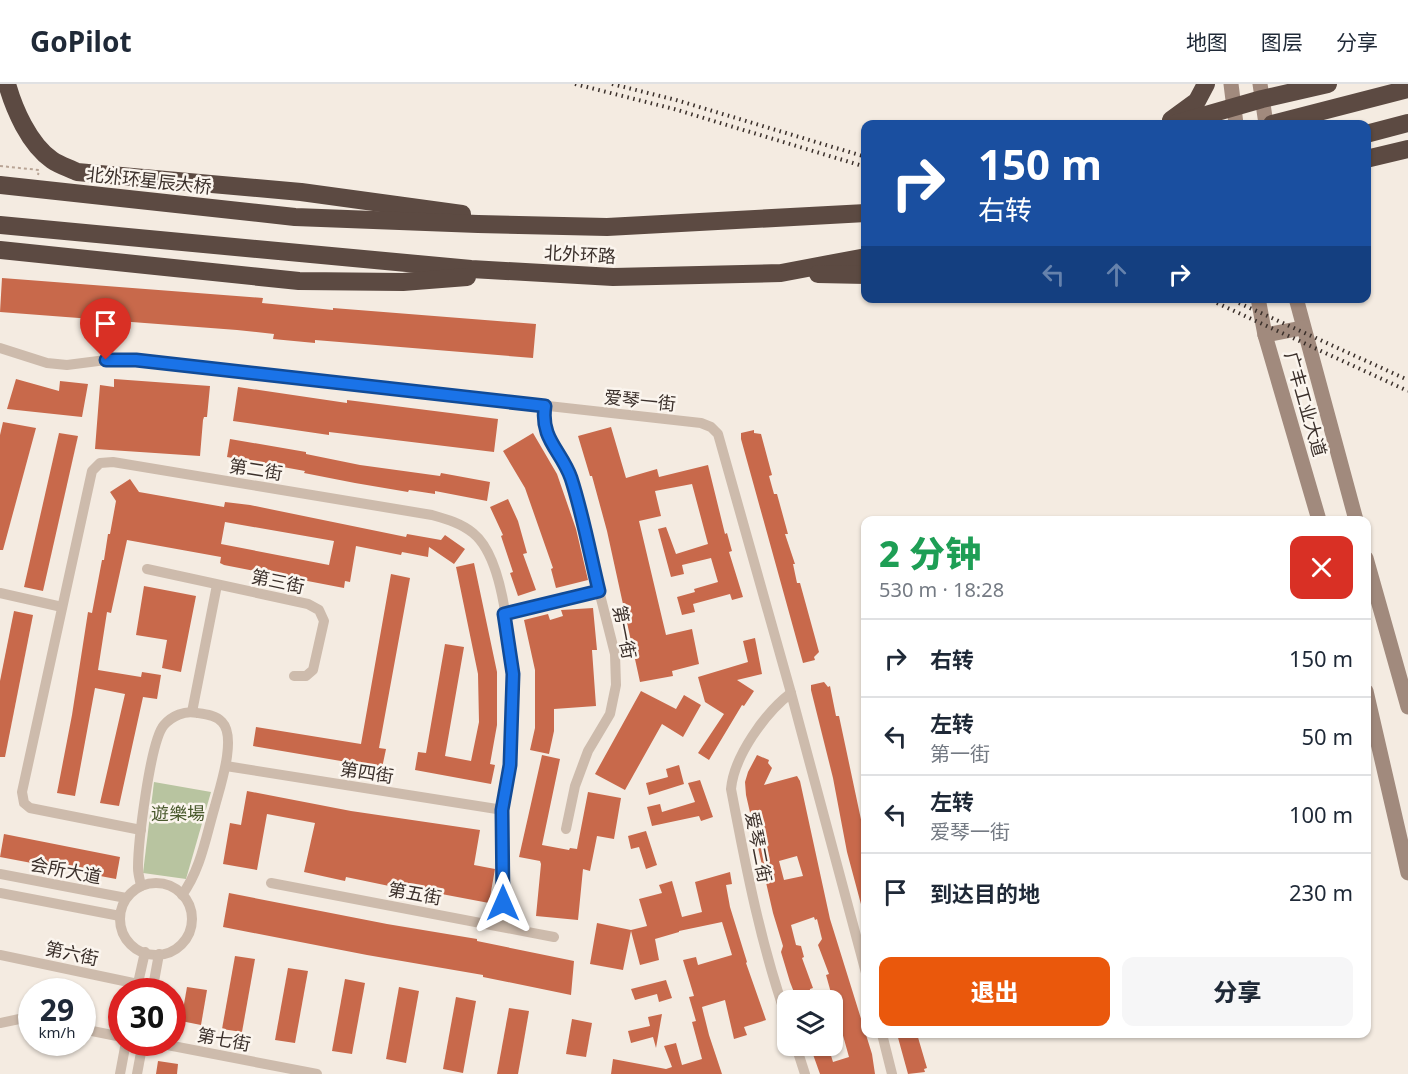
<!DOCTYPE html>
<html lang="zh">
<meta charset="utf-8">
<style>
body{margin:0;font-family:"Noto Sans","Noto Sans SC",sans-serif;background:#f6f6f7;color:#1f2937;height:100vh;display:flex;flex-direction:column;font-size:22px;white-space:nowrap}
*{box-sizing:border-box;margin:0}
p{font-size:20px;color:#747a83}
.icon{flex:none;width:33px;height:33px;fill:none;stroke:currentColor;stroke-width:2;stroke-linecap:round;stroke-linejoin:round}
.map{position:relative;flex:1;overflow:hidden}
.sheet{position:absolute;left:861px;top:432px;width:510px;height:522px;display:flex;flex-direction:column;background:#fff;border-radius:12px;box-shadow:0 2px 4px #0004}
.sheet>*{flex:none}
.top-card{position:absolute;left:861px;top:36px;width:510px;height:183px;border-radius:12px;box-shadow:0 2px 4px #0004;background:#1a4fa0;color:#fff;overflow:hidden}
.buttons{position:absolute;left:777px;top:906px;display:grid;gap:12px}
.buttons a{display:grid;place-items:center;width:66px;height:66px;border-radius:12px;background:#fff;box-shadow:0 2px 4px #0004;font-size:30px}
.speed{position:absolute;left:18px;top:894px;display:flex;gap:12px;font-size:30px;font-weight:700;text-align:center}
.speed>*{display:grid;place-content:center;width:78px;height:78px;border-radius:50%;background:#fff;box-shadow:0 2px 4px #0004;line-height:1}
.speed small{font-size:15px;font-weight:400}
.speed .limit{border:9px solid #d22;background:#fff;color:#111}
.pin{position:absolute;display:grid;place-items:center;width:51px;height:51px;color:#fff;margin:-62px -26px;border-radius:50% 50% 50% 0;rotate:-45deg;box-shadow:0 0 6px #0007}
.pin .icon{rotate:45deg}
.me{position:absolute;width:66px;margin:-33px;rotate:0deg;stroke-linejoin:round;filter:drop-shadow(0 0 4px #0008)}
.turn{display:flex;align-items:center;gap:21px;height:126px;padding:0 18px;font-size:27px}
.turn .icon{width:78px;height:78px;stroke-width:2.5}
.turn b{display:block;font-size:42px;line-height:51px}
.lanes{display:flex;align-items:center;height:57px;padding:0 18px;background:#0003;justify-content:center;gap:30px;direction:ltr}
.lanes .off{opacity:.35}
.round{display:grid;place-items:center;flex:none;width:63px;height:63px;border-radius:12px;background:#f6f6f7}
.head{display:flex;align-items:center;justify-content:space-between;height:102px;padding:0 18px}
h1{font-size:36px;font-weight:800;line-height:45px;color:#1e9e55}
.primary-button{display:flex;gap:12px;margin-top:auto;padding:12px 18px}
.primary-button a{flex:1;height:69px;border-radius:12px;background:#ea580c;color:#fff;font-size:24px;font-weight:800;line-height:69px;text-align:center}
.primary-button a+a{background:#f6f6f7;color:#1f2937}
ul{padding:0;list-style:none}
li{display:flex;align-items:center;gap:18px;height:78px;padding:0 18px;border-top:2px solid #e0e1e3}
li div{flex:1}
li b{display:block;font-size:22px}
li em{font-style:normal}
header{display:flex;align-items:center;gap:36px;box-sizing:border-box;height:84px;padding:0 30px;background:#fff;border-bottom:2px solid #e0e1e3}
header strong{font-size:28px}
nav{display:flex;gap:33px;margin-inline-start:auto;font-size:21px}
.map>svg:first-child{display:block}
.green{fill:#b8c4a0}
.building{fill:#c8694b;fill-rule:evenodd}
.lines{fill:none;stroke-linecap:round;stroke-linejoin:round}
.path{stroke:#b9a596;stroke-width:2;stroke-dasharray:3 3;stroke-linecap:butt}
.street{stroke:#cdbbac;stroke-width:10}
.secondary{stroke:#a18a7d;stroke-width:15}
.highway{stroke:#5c4a42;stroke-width:18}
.rail{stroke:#3b302b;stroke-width:4;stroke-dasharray:1.5 4.5;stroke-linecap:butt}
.highway-bridge{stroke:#5c4a42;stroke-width:18}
.route-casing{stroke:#114b97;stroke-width:15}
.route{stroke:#1a73e8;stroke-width:10}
.labels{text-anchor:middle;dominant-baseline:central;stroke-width:5;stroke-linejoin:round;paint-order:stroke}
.street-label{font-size:18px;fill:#3b302b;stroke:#fbf5ee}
.park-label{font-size:18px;fill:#4a5a2e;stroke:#fbf5ee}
</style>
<header>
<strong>GoPilot</strong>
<nav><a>地图</a><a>图层</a><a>分享</a></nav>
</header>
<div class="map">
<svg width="1408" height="990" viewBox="0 0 1408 990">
<rect width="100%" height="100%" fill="#f4ebe1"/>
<polygon class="green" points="154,698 211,708 186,795 143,789"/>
<g class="building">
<polygon points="2,194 263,214 262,219 333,226 333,224 536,240 533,274 315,256 315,259 273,255 274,250 237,246 0,228"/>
<polygon points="16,295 59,307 60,297 88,300 82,333 7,325"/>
<polygon points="114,295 210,302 207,333 204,333 203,336 200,372 95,365 100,301 114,303"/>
<polygon points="238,303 347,319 347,316 498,335 494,368 329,348 329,351 233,337"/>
<polygon points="3,338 36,344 3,466 0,466 0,351"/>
<polygon points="611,343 626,394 657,385 659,393 708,381 725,450 727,449 732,467 729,468 743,513 732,516 730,510 693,520 695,528 682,531 677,513 695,508 694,505 718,498 711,474 682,481 684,490 671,493 658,445 666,443 676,470 708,460 692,400 655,407 661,432 639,437 666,551 692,545 699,580 672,587 673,592 640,598 607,447 592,392 590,392 578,352"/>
<polygon points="754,346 754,349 761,350 772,391 769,392 774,410 777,410 788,450 785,450 795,480 793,480 797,499 800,499 819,568 814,573 815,576 803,579 741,355 741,349"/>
<polygon points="59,349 78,352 43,507 24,503"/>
<polygon points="533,349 557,390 576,445 588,496 556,504 551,485 553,484 525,404 503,367"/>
<polygon points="230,355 306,368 306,370 360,381 440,392 441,389 490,398 487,417 435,407 435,410 409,406 408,408 355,399 304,389 305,387 227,373"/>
<path d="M130,395L139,408L224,423L225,418L250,421L406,453L407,450L441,456L445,451L465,465L454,480L429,463L428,473L402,468L401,471L356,462L350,498L345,497L344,504L224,481L220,479L221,473L127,456L111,529L107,528L98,586L141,593L142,588L161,591L157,615L143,613L119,722L100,719L125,610L95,604L75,712L57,709L72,631L88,528L92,529L102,476H104L108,450H110L116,417L110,408ZM225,438L334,457L329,481L221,460Z"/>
<polygon points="508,415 518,437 527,469 523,470 536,506 518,512 510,489 513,488 501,452 503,451 490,423"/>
<polygon points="474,479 497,588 497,641 490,680 495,681 491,700 415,686 418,668 426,669 445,560 464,563 445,672 471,677 479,638 478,590 456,483"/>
<polygon points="391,490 410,494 379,664 386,665 382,684 253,662 256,643 361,660"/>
<polygon points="144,502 196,512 181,588 162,584 167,556 136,551"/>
<polygon points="593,524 597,566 592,566 596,622 554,625 554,647 549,670 530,666 535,644 535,586 524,536 548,530 550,536 563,532 561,526"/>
<polygon points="14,527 33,531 5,673 0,673 0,597"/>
<polygon points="755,554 762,590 737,596 754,607 744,622 742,621 709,676 698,669 724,630 705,618 698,593 748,578 743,557"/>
<polygon points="824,598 828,603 830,602 836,632 839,632 866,759 866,824 862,824 847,768 833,694 811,606 811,601"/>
<polygon points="641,607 676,625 684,611 701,621 683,653 662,640 625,706 595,690"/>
<polygon points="542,671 560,675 542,761 569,766 570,764 577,765 588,708 621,714 614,755 597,752 590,787 583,785 578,836 536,832 541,780 540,777 519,773"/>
<path d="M757,671L769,676L768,679L772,684L764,701L797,692L800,697L830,835L872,970L875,990H820L810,962H828L833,978L849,973L826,891L829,890L818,861L822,855L817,835L815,836L814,833L791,841L796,861L801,862L804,873L802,874L813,904L810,905L809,913L797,916L790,898L781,868L783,862L773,829L746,711L745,698L748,688ZM797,772L803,792L784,796L779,777Z"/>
<polygon points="679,681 684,700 649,711 646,699 668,693 666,685"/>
<polygon points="700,696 713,733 701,737 699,732 652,742 647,723 660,720 662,728 695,718 688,699"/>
<polygon points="247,707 351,727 480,746 474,781 495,785 489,819 394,801 394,803 346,793 345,797 304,788 315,739 267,730 257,786 223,780 230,739 241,741"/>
<polygon points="646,747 657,781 646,785 639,763 631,765 628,752"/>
<polygon points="4,750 120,773 116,795 0,773"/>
<polygon points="730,788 732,800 726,801 730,823 747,878 746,879 766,936 744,943 747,951 734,955 725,916 702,923 709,951 722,990 611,990 613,975 666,985 672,983 664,962 676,959 682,981 702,975 692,938 696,937 689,913 694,912 683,876 696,873 698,881 732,871 722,838 679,847 679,848 655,855 659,876 640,881 631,847 623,886 590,880 597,839 631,846 647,842 639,815 662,809 659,801 672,797 682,833 702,828 695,798"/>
<polygon points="229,809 387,840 477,855 477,857 574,877 571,911 483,893 483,891 367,871 223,843"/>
<polygon points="235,872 255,875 242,948 222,945"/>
<polygon points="288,884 308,887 295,959 275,956"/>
<polygon points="345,895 365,899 352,970 332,967"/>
<polygon points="666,896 672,914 659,918 657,910 635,916 631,905"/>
<polygon points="187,903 207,906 201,941 181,937"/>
<polygon points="399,903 419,907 406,979 386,975"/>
<polygon points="456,913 476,917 463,989 443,985"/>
<polygon points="509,924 529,927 523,962 518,990 497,990"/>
<polygon points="662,930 656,964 653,953 631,959 628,947 650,942 648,933"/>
<polygon points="572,935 592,939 586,973 566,970"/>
<polygon points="897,950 917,950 927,984 924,985 925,988 908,990"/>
<polygon points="158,977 178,980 177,990 156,990"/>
</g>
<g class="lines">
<polyline class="path" points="0,82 39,86 38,91"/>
<g class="street">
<polyline points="0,264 47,279 67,281 106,276 136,276 701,339 711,343 718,350 791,609 866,889"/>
<polyline points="545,322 546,350 570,392 615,570 616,601 610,630 588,667 575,702 566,745"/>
<polyline points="147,485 308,520 319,526 324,537 313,586 306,592 294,592"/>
<polyline points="0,509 62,523"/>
<polyline points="504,530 599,507"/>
<polyline points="192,628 217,501"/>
<polyline points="226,682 503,726"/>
<path d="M141,746L30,724L24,719L22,708L92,387L100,379L113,378L432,431C446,435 461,439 473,449C515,483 515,631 509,682C508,698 503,713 503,728C501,766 503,804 503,842"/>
<polyline points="0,790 126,814"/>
<polyline points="271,799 554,853"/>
<circle cx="156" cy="835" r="36"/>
<path d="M141,802C140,796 138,790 138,784C138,760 150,657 164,641C172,632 185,626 197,629C205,630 216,631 222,638C237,653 220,703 215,722C206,752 201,785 182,811"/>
<polyline points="0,809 120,832"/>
<polyline points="0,871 138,900"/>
<polyline points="136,908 145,868"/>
<polyline points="152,908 159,870"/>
<path d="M788,938C761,862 746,784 731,705C734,672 765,629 791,609"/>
<polyline points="0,939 24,934 32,935"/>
<polyline points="82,945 122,953"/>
<polyline points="882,950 892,990"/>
<polyline points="152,958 317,990"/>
<polyline points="796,962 805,990"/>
<polyline points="120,990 126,958"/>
<polyline points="137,990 143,958"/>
</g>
<g class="secondary">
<polyline points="1231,0 1236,40"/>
<polyline points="1260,0 1266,40"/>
<polyline points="1258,214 1265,251 1319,436"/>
<polyline points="1296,214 1356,436"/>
<polyline points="1265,251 1302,244"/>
<polyline points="1366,474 1408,623"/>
<polyline points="1366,607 1408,789"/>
</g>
<g class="highway">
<path d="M7,0C14,25 29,60 52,76C59,81 69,84 77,88L301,108L462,130"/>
<polyline points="1171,36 1197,17 1206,0"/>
<polyline points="1175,40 1262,15 1328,0"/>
<polyline points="1366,50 1408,39"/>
<polyline points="1366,75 1408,65"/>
<polyline points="0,101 295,133 478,140 607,143 866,129"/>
<polyline points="0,141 471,185 613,193 781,189 866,173"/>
<polyline points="0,166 299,197 403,198 467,193"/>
<polyline points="818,190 866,191"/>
</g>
<g class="rail">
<polyline points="575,0 674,25 866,83"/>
<polyline points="612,0 676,16 866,73"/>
<polyline points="1206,214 1408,307"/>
<polyline points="1228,214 1408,296"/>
</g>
<polyline class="highway-bridge" points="1272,40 1408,5"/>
</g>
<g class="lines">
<g class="route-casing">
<path id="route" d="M106,276H136L545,322C540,355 561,366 571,394C583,431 590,470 599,507L504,530L513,590L510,681L502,726L503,819"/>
</g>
<use href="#route" class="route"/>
</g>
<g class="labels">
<g class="street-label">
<text transform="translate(149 96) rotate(6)">北外环星辰大桥</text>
<text transform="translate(580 170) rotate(3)">北外环路</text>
<text transform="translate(640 316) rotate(6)">爱琴一街</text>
<text transform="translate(1306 320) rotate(74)">广丰工业大道</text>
<text transform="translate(256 385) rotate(9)">第二街</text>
<text transform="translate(278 497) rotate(12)">第三街</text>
<text transform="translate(625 548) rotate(79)">第一街</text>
<text transform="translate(367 688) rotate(9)">第四街</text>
<text transform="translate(759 763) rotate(79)">爱琴二街</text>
<text transform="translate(66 786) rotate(11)">会所大道</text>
<text transform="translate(415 809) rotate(10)">第五街</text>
<text transform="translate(72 869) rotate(12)">第六街</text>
<text transform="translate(224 955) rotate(11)">第七街</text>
</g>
<g class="park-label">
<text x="178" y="729">遊樂場</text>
</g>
</g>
</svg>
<div class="buttons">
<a><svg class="icon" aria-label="layers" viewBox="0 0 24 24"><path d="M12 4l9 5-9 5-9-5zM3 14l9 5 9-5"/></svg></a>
</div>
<div class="speed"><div>29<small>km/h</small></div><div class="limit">30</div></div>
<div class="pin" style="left:106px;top:276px;background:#d93025"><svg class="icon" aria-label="arrive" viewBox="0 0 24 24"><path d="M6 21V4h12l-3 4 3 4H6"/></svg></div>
<svg class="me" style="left:503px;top:819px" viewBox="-20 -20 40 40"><path d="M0-17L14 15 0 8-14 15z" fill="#1a73e8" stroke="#fff" stroke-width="4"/></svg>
<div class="top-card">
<div class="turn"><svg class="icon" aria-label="right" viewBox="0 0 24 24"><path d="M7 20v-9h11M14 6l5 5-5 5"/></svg><div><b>150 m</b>右转</div></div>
<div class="lanes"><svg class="icon off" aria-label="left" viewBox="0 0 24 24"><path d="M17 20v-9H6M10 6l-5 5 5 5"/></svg><svg class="icon off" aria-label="ahead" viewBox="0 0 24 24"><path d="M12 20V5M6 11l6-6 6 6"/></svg><svg class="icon" aria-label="right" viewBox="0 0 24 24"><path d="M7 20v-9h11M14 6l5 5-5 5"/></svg></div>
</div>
<section class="sheet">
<div class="head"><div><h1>2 分钟</h1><p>530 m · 18:28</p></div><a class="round" style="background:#d93025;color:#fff"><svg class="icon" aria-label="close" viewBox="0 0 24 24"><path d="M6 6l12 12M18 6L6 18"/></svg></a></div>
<ul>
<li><svg class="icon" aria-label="right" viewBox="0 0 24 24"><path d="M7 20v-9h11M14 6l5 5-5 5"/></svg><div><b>右转</b></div><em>150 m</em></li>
<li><svg class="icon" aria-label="left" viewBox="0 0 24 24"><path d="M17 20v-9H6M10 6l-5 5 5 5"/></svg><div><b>左转</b><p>第一街</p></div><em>50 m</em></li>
<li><svg class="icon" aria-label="left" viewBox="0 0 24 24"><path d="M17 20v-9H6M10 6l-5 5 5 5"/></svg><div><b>左转</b><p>爱琴一街</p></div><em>100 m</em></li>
<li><svg class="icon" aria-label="arrive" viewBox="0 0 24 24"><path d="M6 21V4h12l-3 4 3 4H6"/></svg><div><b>到达目的地</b></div><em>230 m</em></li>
</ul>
<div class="primary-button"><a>退出</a><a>分享</a></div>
</section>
</div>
